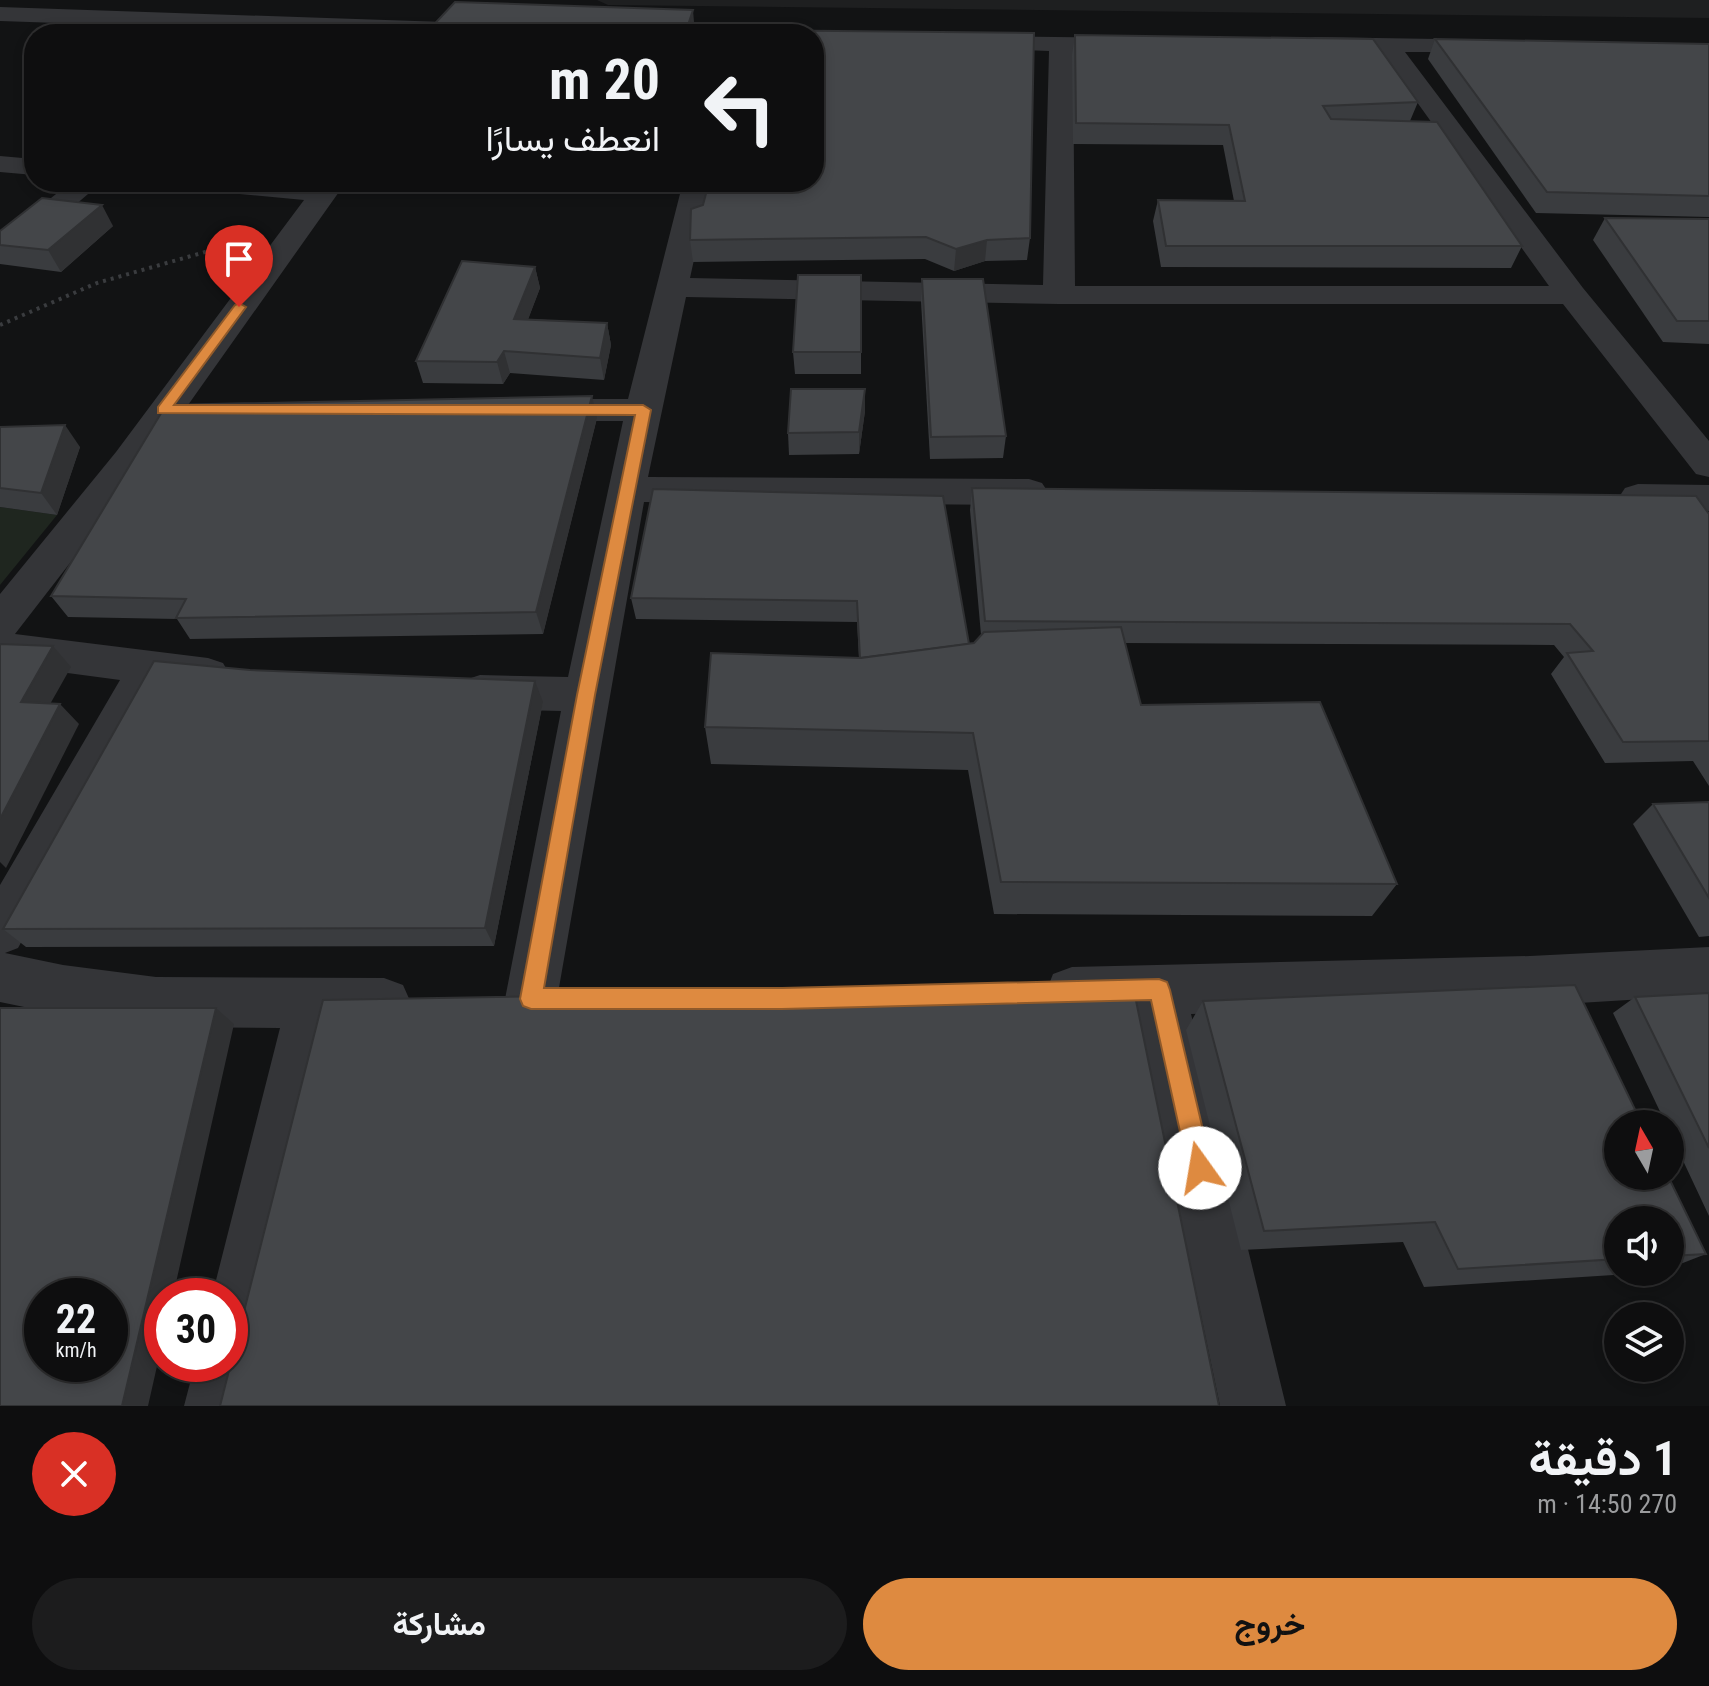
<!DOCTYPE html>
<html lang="ar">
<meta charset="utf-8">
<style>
body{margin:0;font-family:"Roboto Condensed",Vazirmatn,sans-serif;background:#1c1c1d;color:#f1f3f6;direction:rtl;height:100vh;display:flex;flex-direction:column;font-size:30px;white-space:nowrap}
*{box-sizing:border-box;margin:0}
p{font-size:26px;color:#9b9c9e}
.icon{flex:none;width:44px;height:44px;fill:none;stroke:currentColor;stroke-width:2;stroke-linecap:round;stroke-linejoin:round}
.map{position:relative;height:1406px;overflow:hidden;direction:ltr}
.panel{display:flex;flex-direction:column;background:#0e0e0f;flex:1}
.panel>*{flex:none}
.banner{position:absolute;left:24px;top:24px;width:800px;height:168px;border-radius:32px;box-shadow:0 4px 12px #0003,0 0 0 2px #2e2e2f;direction:rtl;background:#0e0e0f;color:#f1f3f6;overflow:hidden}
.needle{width:52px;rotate:351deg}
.tools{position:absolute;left:1604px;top:1110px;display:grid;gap:16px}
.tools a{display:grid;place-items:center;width:80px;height:80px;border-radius:50%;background:#0e0e0f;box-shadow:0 4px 12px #0003,0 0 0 2px #2e2e2f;font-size:40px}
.speed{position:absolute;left:24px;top:1278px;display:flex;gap:16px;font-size:40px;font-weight:700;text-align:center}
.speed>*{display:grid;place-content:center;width:104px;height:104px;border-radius:50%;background:#0e0e0f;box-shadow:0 4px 12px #0003,0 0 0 2px #2e2e2f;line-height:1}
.speed small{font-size:20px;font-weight:400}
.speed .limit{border:12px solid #d22;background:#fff;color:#111}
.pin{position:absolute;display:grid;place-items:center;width:68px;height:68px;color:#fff;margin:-82px -34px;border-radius:50% 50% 50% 0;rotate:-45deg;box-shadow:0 0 8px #0007}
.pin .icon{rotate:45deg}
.me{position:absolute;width:88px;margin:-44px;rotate:347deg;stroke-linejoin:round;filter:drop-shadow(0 0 6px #0008)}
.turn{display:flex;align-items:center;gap:28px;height:168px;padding:0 32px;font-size:36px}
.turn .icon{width:104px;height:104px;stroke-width:2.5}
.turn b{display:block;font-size:56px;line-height:68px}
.round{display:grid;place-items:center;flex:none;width:84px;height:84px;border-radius:42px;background:#1c1c1d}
.overview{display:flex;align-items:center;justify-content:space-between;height:136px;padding:0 32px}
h1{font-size:48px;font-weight:700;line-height:60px}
.primary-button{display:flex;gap:16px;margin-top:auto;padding:16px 32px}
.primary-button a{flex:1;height:92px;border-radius:48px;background:#de8a40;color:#111;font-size:32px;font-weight:700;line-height:92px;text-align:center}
.primary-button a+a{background:#1c1c1d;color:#f1f3f6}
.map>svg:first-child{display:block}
.built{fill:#1e1f20}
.green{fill:#1f261f}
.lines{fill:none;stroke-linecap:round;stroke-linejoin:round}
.path{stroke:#3a3c3f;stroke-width:4;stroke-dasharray:3 5;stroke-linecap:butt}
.minor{fill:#343538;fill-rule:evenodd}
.wall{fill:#3a3c3f}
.shaded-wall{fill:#303133}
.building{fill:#444649;stroke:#303133;stroke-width:2;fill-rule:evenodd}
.route{fill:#de8a40;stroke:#905a2a;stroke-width:2}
</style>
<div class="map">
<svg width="1709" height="1406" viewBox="0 0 1709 1406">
<rect width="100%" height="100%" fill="#121314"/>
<polygon class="built" points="597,0 1709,0 1709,18 608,5"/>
<polygon class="green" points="0,507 57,515 0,585"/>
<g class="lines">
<polyline class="path" points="0,325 97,283 233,244"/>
<g class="minor">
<polygon points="0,7 592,27 600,29 604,34 384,34 0,21"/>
<polygon points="975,36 1135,38 1143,40 1147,45 1143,50 1135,52 1073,51 1075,286 1549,286 1381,52 1315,51 1307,49 1303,44 1307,39 1315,37 1499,40 1503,45 1499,50 1491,52 1405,52 1583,288 1709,441 1709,477 1696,474 1563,304 1059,304 686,297 648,477 1029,479 1042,483 1048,492 1042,501 1029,505 644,502 557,999 550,1017 531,1024 512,1017 505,999 561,711 480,709 465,704 458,692 465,680 480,675 568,677 623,421 534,421 522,418 516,410 522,402 534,399 628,399 683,182 711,182 690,278 1043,285 1049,51 967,48 963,43 967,38"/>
<polygon points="0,156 34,159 34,175 0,172"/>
<polygon points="71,182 102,182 11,260 0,263 0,239"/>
<polygon points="182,182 346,182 142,470 15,634 208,658 223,663 230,675 223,687 208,692 161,686 18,948 5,953 63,965 156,977 384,978 403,985 411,1003 403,1021 384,1028 333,1028 250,1406 184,1406 195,1364 230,1364 230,1296 212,1296 280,1028 156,1027 63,1015 0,1002 0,885 120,680 0,664 0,594 116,452 304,200 196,190 186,188"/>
<polygon points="1638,484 1709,485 1709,511 1638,510 1625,506 1619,497 1625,488"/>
<polygon points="1709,947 1709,995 1530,1006 1191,1014 1286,1406 1220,1406 1138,1015 1072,1017 1053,1010 1046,992 1053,974 1072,967 1530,956"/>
</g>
</g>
<g class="wall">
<polygon points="1075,35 1418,102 1410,121 1522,246 1511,268 1161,267 1153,221 1158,200 1234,201 1223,145 1073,144 1072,55"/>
<polygon points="1435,39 1709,44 1709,217 1536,213 1428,59"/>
<polygon points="703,205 1030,238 1027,260 985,261 954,271 925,259 693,262 690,240"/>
<polygon points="1605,218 1709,219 1709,344 1663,342 1593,240"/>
<polygon points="113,226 61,272 0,264 0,231"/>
<polygon points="535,267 540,288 528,319 607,323 611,345 604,380 510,373 503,384 423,383 416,361"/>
<polygon points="861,275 861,374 795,374 793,352"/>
<polygon points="922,279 1006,436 1003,458 930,459 921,301"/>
<polygon points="865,411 859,454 789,455 788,433"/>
<polygon points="597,418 543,634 190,639 177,619 68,617 51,596"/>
<polygon points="0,427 80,447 57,515 0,507"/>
<polygon points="972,488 1709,514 1709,786 1693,761 1605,763 1551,674 1564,657 1554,645 1125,643 1141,705 1397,884 1372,916 994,914 968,770 711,764 705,727 859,658 857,622 636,619 631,598 653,489 969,644 974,643 981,635 970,510"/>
<polygon points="543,702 494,946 26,947 3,929"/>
<polygon points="1709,802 1709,936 1699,937 1633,824 1653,804"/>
<polygon points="1575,985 1642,1124 1618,1124 1618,1176 1668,1176 1706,1254 1670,1268 1670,1220 1618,1220 1618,1272 1660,1272 1424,1287 1403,1242 1241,1250 1186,1030 1203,1001"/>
<polygon points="1709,993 1709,1216 1670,1133 1670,1124 1666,1124 1613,1013 1635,997"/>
</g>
<g class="shaded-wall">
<polygon points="693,10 695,34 685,34"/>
<polygon points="102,205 113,226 61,272 48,250"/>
<polygon points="987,240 985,261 954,271 956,249"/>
<polygon points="535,267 540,288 520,341 514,319"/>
<polygon points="607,323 611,345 604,380 600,358"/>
<polygon points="504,351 510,373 503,384 497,362"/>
<polygon points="865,389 865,411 859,454 859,432"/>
<polygon points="592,396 597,418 543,634 536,612"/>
<polygon points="65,425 80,447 57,515 41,493"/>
<polygon points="53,646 71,667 40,722 21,702"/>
<polygon points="535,681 543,702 494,946 485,928"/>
<polygon points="60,704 79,724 6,868 0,862 0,819"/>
<polygon points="216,1008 234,1024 173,1296 162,1296 162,1344 148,1406 122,1406"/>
</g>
<g class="building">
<polygon points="455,2 693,10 685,34 425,34"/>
<polygon points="749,30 1034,33 1030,238 987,240 956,249 926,237 690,240 691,209 703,205 709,182 814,182 814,34 748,34"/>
<polygon points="1075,35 1373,39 1418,102 1323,106 1331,119 1437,122 1522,246 1166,246 1158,200 1245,201 1229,125 1076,123"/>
<polygon points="1435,39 1709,44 1709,196 1547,192"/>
<polygon points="42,198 102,205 48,250 0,245 0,231"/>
<polygon points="1605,218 1709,219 1709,321 1677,321"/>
<polygon points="462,261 535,267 514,319 607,323 600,358 504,351 497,362 416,361"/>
<polygon points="798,275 861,275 861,352 793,352"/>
<polygon points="922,279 983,279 1006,436 931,437"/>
<polygon points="791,389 865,389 859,432 788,433"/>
<polygon points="592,396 536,612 176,618 186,599 51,596 166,405"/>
<polygon points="65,425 41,493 0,488 0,427"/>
<polygon points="972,488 1696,496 1709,514 1709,741 1623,742 1567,653 1593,651 1570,624 985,621"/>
<polygon points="653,489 943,496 969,644 860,658 857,601 631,598"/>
<polygon points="1121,627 1141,705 1320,702 1397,884 1001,882 973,733 705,727 711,653 861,658 974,643 984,632"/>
<polygon points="0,644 53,646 21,702 60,704 0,819"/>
<polygon points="154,661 250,670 535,681 485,928 3,929"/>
<polygon points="1709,802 1709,898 1653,804"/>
<polygon points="1575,985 1642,1124 1618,1124 1618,1176 1668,1176 1706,1254 1670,1256 1670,1220 1618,1220 1618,1259 1458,1269 1435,1222 1264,1231 1203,1001"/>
<polygon points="1133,986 1219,1406 220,1406 323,1000"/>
<polygon points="1709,993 1709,1148 1635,997"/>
<path d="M0,1008H216L122,1406H0ZM42,1296H110V1364H42Z"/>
</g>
<polygon class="route" points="239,303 246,307 174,405 643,405 651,410 595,695 544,988 782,988 1159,979 1167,982 1170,990 1212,1168 1208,1176 1200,1180 1191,1176 1188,1168 1151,1000 782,1009 531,1009 523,1006 520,999 577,695 635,415 158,413 158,407 235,305"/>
</svg>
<div class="tools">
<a><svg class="needle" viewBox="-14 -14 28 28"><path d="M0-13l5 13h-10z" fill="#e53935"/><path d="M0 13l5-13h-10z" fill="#9b9c9e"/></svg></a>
<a><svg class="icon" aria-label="sound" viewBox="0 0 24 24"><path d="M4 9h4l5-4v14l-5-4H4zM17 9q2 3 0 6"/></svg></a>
<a><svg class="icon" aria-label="layers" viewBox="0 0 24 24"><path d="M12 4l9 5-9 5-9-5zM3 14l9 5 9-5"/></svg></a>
</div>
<div class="speed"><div>22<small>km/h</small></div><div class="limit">30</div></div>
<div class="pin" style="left:239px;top:307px;background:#d93025"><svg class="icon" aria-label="arrive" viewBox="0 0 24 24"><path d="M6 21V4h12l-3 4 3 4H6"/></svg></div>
<svg class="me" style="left:1200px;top:1168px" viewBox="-20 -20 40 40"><circle r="19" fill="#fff"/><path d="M0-13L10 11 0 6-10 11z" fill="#de8a40"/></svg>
<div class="banner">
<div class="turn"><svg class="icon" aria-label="left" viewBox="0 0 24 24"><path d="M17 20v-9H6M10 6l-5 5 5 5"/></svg><div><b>20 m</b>انعطف يسارًا</div></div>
</div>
</div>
<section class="panel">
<div class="overview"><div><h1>1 دقيقة</h1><p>270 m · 14:50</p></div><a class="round" style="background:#d93025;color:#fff"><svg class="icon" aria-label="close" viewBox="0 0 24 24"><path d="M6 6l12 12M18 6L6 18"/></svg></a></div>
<div class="primary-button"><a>خروج</a><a>مشاركة</a></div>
</section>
